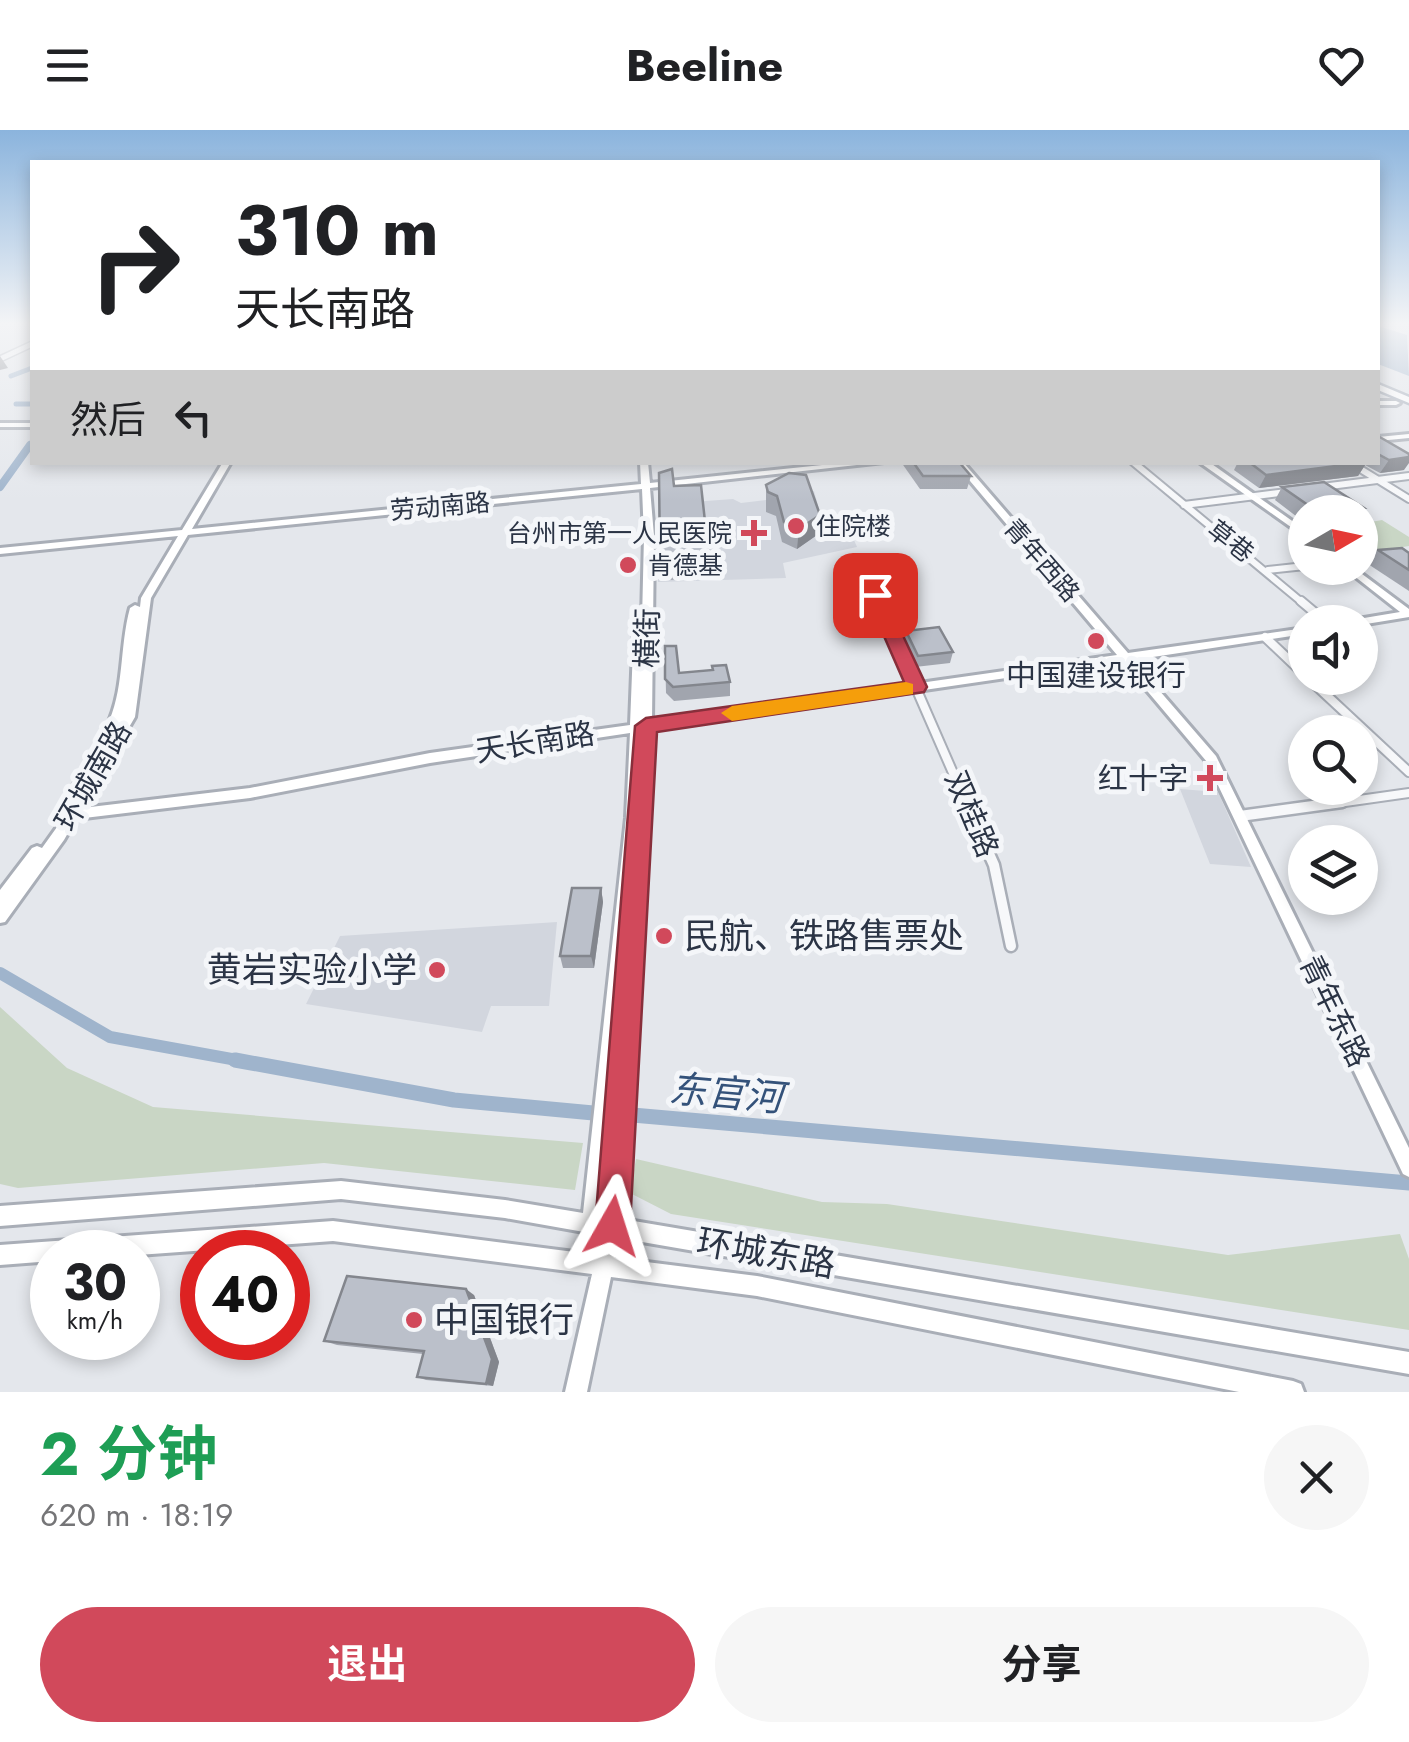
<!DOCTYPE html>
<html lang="zh">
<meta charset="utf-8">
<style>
body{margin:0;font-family:Jost,"Noto Sans SC",sans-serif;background:#f6f6f6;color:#202124;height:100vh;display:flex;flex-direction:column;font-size:38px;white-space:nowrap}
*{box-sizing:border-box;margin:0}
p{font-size:32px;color:#757577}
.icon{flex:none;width:55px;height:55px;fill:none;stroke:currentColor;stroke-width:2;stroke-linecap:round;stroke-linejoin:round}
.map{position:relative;height:1262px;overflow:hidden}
.panel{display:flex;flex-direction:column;background:#fff;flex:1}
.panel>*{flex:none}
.banner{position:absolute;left:30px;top:30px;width:1350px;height:305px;border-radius:0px;box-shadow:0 5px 15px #0003;background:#fff;color:#202124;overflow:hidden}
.needle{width:65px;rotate:81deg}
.controls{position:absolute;left:1288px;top:365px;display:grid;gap:20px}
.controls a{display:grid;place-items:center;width:90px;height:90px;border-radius:50%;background:#fff;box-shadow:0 5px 15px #0003;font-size:50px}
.speed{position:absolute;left:30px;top:1100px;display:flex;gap:20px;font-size:50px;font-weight:700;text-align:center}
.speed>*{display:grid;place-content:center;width:130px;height:130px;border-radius:50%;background:#fff;box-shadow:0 5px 15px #0003;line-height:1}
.speed small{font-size:25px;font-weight:400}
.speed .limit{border:15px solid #d22;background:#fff;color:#111}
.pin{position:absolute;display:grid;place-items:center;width:85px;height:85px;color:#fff;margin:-42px;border-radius:20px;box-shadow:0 5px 15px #0006}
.me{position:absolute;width:110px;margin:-55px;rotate:6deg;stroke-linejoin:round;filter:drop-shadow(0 0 8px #0008)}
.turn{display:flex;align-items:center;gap:35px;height:210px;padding:0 40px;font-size:45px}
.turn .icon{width:130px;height:130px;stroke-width:2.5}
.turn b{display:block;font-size:70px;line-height:85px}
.then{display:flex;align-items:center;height:95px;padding:0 40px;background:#0003;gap:20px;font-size:38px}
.round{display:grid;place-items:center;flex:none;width:105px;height:105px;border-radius:52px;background:#f6f6f6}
.head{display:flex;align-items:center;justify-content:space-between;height:170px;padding:0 40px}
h1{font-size:60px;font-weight:700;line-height:75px;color:#1e9e55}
.button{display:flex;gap:20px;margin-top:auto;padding:20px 40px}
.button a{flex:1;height:115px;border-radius:60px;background:#d1495b;color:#fff;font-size:40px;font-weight:700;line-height:115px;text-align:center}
.button a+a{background:#f6f6f6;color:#202124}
header{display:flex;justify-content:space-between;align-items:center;height:130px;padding:0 40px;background:#fff;font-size:45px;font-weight:700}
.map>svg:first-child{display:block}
.built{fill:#d2d6de}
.green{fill:#c9d6c5}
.water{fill:#9fb4cc}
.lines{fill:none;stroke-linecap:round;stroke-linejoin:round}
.canal-far3{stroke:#9fb4cc;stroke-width:5}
.canal-far2{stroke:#9fb4cc;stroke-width:8}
.canal-far1{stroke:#9fb4cc;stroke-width:12}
.canal{stroke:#9fb4cc;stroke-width:15}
.street-far3-casing{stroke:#a9aeb7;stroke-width:8}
.street-far2-casing{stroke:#a9aeb7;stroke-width:10}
.street-far1-casing{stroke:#a9aeb7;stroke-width:12}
.street-casing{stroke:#a9aeb7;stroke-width:15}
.secondary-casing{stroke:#a9aeb7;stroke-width:6}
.primary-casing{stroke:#a3abb8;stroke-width:5}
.street-far3{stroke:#f7f8fa;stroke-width:5}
.street-far2{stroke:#f7f8fa;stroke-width:6}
.street-far1{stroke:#f7f8fa;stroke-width:8}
.street{stroke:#f7f8fa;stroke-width:10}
.secondary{fill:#fff;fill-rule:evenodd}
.primary{fill:#fff;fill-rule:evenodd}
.wall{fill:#a1a5ae}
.shaded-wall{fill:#83868d}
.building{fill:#bbc0ca;stroke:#83868d;stroke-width:2.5}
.route{fill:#d1495b;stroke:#882f3b;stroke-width:2.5}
.slow{fill:#f59e0b}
.poi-dot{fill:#d1495b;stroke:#f4f6f9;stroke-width:4}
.labels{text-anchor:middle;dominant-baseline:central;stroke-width:10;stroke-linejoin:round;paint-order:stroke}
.far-street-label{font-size:25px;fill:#2b3445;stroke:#f4f6f9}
.far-poi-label{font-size:25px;fill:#2b3445;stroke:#f4f6f9;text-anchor:start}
.street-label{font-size:30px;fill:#2b3445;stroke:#f4f6f9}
.poi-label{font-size:30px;fill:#2b3445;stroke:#f4f6f9}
.near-poi-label{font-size:35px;fill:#2b3445;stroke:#f4f6f9;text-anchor:start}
.near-street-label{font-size:35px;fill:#2b3445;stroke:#f4f6f9}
.near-water-label{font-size:38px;font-style:italic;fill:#34527a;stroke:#f4f6f9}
</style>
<header><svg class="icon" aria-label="menu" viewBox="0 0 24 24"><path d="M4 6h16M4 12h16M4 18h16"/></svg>Beeline<svg class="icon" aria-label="heart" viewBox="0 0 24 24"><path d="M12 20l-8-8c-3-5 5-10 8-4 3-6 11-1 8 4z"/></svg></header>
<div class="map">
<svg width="1409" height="1262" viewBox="0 0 1409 1262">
<rect width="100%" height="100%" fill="#e4e7ec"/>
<g class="built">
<polygon points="676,355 679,373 733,369 741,373 766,370 776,362 814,361 822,389 845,389 857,417 783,433 786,448 658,452 658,357"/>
<polygon points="1180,659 1218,662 1251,737 1210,734"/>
<polygon points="557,792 549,876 491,876 482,902 306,874 340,806"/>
</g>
<g class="green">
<polygon points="1382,390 1409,407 1409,416 1360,424 1360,394"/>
<polygon points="0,877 67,938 153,977 583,1013 575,1060 324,1033 18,1058 0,1054"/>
<polygon points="636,1029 822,1072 887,1074 1228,1125 1400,1104 1409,1129 1409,1200 671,1084 630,1063"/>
</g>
<polygon class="water" points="1378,196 1407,205 1409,246 1378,234"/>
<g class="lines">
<g class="canal-far3">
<polyline points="11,246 32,238"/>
<polyline points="16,274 32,274"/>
<polyline points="28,317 32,312"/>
</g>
<polyline class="canal-far2" points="0,357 30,315"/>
<polyline class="canal-far1" points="0,843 110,907 248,932"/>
<g class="canal">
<polyline points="235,930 454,970 604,984"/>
<polyline points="621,984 1409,1053"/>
</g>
<g class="street-far3-casing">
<polyline id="street-far3" points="0,229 32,214"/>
</g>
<g class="street-far2-casing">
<g id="street-far2">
<polyline points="1133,332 1304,474"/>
<polyline points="1349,332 1409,369"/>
<polyline points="1322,357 1409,346"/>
<polyline points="1184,375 1287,362"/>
<polyline points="1360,428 1382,425"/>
<polyline points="1268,440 1305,436"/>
<polyline points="875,465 879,474"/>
</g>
</g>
<g class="street-far1-casing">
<g id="street-far1">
<polyline points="878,471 967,675"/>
<polyline points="1301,471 1326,492"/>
<polyline points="1265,507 1305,545"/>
<polyline points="1308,548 1409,642"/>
<polyline points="1324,675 1409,663"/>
</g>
</g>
<g class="street-casing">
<g id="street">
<polyline points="966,672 994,735 1011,816"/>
<polyline points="1240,686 1342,672"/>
</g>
</g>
<g class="secondary-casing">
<g id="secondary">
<polygon points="1378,271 1396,271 1400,273 1396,275 1378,275"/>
<rect x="0" y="293" width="32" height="4"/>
<polygon points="1409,304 1409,308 1378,311 1378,307"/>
<path d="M223,332H231L192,399L641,354L640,332H648L650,353L851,332H884L650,358L654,406L652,591L1117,525L954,332H963L1128,523L1305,498V504L1133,530L1216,626L1409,1018V1047L1403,1044L1207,632L1122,531L652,600L630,1016L622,1089L1409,1222V1244L619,1108L615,1128L757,1146L1293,1251L1301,1254L1304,1262H1239L757,1166L611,1147L587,1262H565L592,1144L333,1111L138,1125V1122H52V1131L0,1135V1115L333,1091L590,1124L584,1102L505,1088L341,1069L0,1096V1076L341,1051L505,1070L583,1083L626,688L630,603L430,633L250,668L76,689L64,710L5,792L0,793V760L32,718L37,716L42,718L62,690L57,685L59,681L68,679L75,668L70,667L69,663L98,612L102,611L107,613L114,602L108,601L106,598C125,560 119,518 130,478L135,475L140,477L141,468L178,406L0,424V418L182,400ZM642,359L644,406L642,490H635L634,492L630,595L430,623L250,658L82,678L135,587L151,468L188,405ZM621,885L612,1016L604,1086H601Z"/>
<polygon points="1199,332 1209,332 1305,400 1305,407"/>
<polygon points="1344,438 1354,438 1409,479 1409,487 1360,495 1360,492 1353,492 1358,489 1400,482"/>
</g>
</g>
<g class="primary-casing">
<polygon id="primary" points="1378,254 1409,267 1409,273 1378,260"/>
</g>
<use href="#street-far3" class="street-far3"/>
<use href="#street-far2" class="street-far2"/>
<use href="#street-far1" class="street-far1"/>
<use href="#street" class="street"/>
<use href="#secondary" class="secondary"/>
<use href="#primary" class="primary"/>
</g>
<g class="wall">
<polygon points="1378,306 1404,340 1380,343 1365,335 1358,346 1259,358 1234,340 1238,332 1378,332"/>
<polygon points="901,332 959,332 971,346 967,359 920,359"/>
<polygon points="766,355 820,385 817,405 797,419 782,412 776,386 766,382"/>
<polygon points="674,356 709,428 709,449 661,450 660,429"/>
<polygon points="1282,357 1364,378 1360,384 1360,382 1305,382 1305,393 1275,370"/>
<polygon points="1378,420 1409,423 1409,461 1368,434"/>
<polygon points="906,501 953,522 950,533 915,537 904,511"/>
<polygon points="665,516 679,543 712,540 712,536 730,552 730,566 674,571 666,563"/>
<polygon points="601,758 603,772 594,838 563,838 560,826"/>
<polygon points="474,1165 499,1232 493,1256 426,1250 417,1247 423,1224 337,1215 324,1211"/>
</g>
<g class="shaded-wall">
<polygon points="0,226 8,238 0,240"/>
<polygon points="1409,327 1409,333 1404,340 1380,343 1389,330"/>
<polygon points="1367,332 1358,346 1259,358 1266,345"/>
<polygon points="1364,378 1360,384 1360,382 1336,382"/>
<polygon points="820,385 817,405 797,419 799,399"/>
<polygon points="601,758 603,772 594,838 591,826"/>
<polygon points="466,1159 474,1165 499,1232 493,1256 486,1254"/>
</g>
<g class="building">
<polygon points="1378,306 1409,324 1409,327 1389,330 1378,324"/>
<polygon points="913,332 959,332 971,346 923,346"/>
<polygon points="1249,332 1367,332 1266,345"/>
<polygon points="672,339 674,356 701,355 709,428 660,429 659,343"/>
<polygon points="789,343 806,345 820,385 799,399 784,392 777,366 768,362 766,355"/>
<polygon points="1324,352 1364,378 1336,382 1318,382 1282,357"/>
<polygon points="1402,418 1409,423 1409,440 1378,420"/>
<polygon points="939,497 953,522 918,526 906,501"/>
<polygon points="665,516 676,516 679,543 713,540 712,536 726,535 730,552 673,557 665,549"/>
<polygon points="572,758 601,758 591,826 560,826"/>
<polygon points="347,1146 466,1159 492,1229 486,1254 417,1247 424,1221 324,1211"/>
</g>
<linearGradient id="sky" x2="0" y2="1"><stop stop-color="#8bb4dd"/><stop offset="0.52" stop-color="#f3f4f6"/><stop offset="1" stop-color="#f3f4f6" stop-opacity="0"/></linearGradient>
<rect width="1409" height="371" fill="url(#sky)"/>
<polygon class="route" points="875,459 884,465 927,557 924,562 657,602 630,1096 625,1109 612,1114 600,1109 595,1096 635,596 646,588 904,552 866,465"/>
<polygon class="slow" points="906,552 913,554 913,564 732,591 721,583 732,576"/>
<g class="poi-dot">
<circle cx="796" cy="396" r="10"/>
<path d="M749 388h10v10h10v10h-10v10h-10v-10h-10v-10h10z"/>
<circle cx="628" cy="435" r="10"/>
<circle cx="1096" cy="511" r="10"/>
<path d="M1205 633h10v10h10v10h-10v10h-10v-10h-10v-10h10z"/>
<circle cx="664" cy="806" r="10"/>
<circle cx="437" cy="840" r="10"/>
<circle cx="414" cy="1190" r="10"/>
</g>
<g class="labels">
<g class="far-street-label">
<text transform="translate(440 376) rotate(-5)">劳动南路</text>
<text transform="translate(1231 411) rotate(38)">草巷</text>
<text transform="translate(1042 430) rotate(49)">青年西路</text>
</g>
<g class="far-poi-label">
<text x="816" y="396">住院楼</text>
<text x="732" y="403" text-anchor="end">台州市第一人民医院</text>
<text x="648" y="435">肯德基</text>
</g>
<g class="street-label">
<text transform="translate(647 508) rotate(-89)">横街</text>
<text transform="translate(535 612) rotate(-9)">天长南路</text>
<text transform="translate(93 646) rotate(-60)">环城南路</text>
<text transform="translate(972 684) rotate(67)">双桂路</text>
<text transform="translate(1335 881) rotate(64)">青年东路</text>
</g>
<g class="poi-label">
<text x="1096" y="545">中国建设银行</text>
<text x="1188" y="648" text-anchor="end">红十字</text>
</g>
<g class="near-poi-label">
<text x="684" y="806">民航、铁路售票处</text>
<text x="417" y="840" text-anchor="end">黄岩实验小学</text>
<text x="434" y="1190">中国银行</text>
</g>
<g class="near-street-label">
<text transform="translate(766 1123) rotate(10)">环城东路</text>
</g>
<g class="near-water-label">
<text transform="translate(726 963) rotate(5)">东官河</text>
</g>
</g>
</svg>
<div class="controls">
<a><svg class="needle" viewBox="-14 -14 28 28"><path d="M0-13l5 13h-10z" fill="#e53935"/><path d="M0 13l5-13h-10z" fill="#757577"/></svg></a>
<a><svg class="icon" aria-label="sound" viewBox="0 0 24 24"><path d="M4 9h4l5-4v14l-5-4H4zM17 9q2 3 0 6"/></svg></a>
<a><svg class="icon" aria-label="search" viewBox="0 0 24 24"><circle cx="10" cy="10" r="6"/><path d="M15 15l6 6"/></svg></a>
<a><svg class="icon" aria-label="layers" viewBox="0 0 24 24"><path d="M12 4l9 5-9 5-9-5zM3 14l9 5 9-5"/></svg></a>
</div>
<div class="speed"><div>30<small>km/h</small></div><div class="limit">40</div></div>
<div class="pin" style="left:875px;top:465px;background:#d93025"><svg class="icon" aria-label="arrive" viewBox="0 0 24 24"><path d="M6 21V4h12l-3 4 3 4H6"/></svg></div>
<svg class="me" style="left:612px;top:1096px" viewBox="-20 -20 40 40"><path d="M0-17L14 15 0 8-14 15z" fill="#d1495b" stroke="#fff" stroke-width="4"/></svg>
<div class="banner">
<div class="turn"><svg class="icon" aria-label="right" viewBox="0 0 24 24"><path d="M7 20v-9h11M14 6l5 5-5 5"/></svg><div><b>310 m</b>天长南路</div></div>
<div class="then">然后<svg class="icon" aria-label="left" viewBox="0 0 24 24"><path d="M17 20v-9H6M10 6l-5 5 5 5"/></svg></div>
</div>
</div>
<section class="panel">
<div class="head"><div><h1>2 分钟</h1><p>620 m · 18:19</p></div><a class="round"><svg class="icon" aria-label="close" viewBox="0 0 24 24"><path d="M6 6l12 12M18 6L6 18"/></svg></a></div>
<div class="button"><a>退出</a><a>分享</a></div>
</section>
